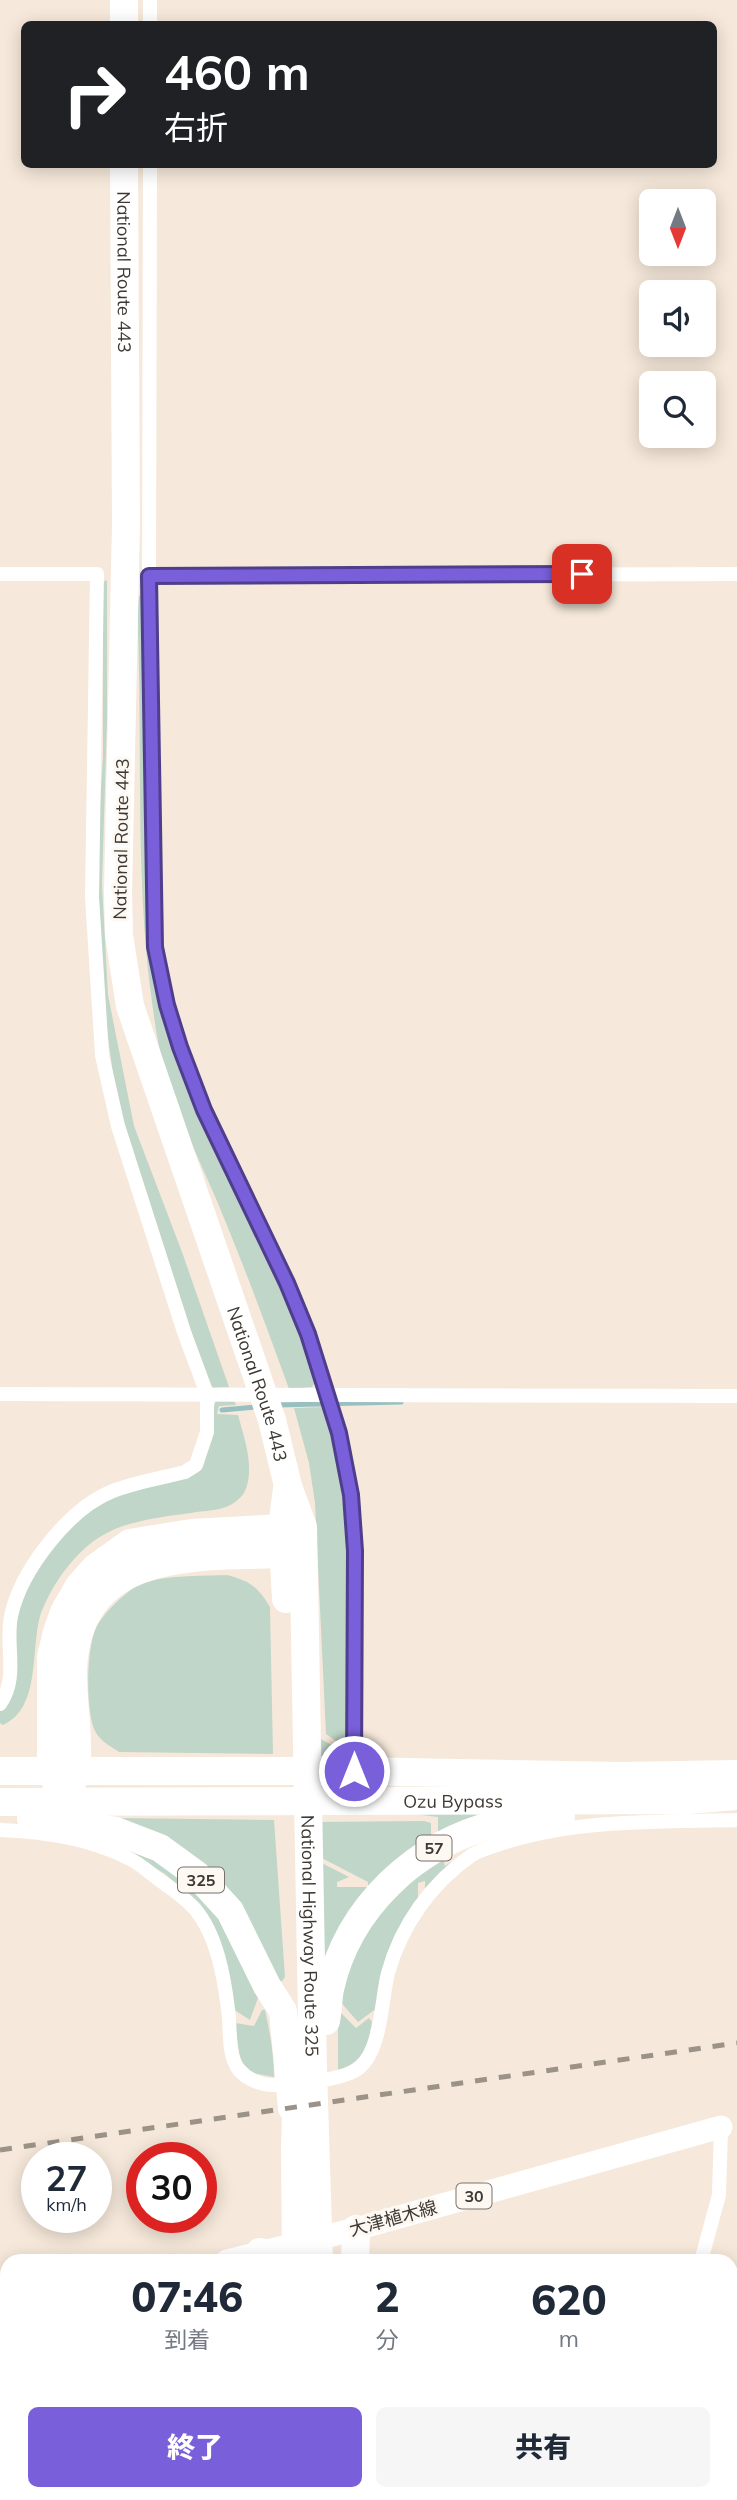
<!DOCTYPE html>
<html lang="ja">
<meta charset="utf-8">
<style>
body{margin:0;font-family:Mulish,"Noto Sans JP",sans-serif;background:#f6f6f7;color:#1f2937;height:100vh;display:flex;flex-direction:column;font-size:26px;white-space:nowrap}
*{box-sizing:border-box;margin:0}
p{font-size:23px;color:#747a83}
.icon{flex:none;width:38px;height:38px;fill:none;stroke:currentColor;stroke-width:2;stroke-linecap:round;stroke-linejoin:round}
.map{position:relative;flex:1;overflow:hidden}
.drawer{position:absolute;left:0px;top:2254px;width:738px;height:247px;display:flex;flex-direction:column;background:#fff;border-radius:21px 21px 0 0;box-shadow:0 4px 18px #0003}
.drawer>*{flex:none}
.banner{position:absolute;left:21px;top:21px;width:696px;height:147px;border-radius:10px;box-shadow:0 4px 18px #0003;background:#202124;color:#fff;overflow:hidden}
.needle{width:46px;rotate:180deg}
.fabs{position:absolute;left:639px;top:189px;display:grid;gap:14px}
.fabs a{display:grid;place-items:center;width:77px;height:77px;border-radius:10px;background:#fff;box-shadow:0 4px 18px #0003;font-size:35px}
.speed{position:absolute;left:21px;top:2142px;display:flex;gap:14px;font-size:35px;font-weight:700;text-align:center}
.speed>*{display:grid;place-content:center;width:91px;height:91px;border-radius:50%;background:#fff;box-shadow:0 4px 18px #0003;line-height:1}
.speed small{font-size:18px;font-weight:400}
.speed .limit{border:10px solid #d22;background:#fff;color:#111}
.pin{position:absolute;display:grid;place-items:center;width:60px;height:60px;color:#fff;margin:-30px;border-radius:14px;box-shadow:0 4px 10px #0006}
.me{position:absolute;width:77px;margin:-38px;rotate:0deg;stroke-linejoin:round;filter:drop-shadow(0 0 5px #0008)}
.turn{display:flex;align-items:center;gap:24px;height:147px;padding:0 28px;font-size:32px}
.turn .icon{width:91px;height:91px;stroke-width:2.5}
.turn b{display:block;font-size:49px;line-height:60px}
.eta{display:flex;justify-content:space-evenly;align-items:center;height:119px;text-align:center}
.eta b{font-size:42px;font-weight:800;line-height:49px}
.primary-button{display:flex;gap:14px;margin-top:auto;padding:14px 28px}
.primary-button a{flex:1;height:80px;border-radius:10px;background:#795fda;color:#fff;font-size:28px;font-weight:800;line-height:80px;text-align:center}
.primary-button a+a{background:#f6f6f7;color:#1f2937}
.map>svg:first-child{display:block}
.green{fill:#c0d6c8}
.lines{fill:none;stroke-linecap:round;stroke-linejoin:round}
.stream{stroke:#98c0c1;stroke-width:5}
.street{stroke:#fff;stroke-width:14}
.primary{stroke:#fff;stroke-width:23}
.highway{stroke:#fff;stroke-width:28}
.rail{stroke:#9b9288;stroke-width:5;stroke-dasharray:12 12;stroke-linecap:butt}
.route-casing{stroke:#4f3e8e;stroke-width:18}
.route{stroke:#795fda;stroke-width:12}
.labels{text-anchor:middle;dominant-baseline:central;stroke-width:6;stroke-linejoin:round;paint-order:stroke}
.shield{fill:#fdf8f2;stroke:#77726c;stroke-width:2}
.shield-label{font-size:16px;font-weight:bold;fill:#3d3833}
.street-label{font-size:18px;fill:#3d3833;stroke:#fdf8f2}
</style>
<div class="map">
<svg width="737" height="2500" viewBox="0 0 737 2500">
<rect width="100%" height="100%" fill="#f6e9db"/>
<g class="green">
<polygon points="107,580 107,721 102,884 108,995 134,1126 182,1252 229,1387 213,1388 207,1380 121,1113 115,1089 104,1008 98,943 99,818 103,757 103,582"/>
<path d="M142,594L150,928L223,1161L297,1319L316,1380L312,1387L289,1389C266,1325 243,1263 217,1201C198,1157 176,1113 164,1068C156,1038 153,1009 149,979C135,856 143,731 137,608L139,596Z"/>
<path d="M233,1398L236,1405L219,1406L217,1414L238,1415C244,1437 256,1470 244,1493C239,1500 231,1506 223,1508C213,1511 201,1511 191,1513C168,1516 145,1519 123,1526C108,1531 93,1540 82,1551C64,1568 50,1590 41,1613C30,1646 42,1708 3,1725L0,1723V1711L8,1699C11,1672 11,1641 18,1614C29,1568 69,1517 113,1498C139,1487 168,1480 195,1471L216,1400Z"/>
<polygon points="324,1407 329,1416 345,1512 348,1550 348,1745 343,1746 326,1734 315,1503 309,1463 294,1408"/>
<path d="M227,1575C250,1581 258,1587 270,1607L273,1754L119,1752C110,1746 100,1741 95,1731C85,1711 86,1643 98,1624C107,1610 122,1596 136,1586C153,1575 206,1576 227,1575Z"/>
<polygon points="319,1738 345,1752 343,1755 312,1756"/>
<polygon points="520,1812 438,1834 438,1817 413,1814"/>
<polygon points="119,1818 274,1820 285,1977 282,1981 276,1982 226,1895"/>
<polygon points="424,1821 431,1823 431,1843 323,1988 314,1859 349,1877 337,1882 337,1887 368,1887 368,1882 314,1854 313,1822"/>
<polygon points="66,1826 137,1845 208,1895 259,1995 250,2020 233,2009 232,1990 185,1891 165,1874 134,1855"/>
<polygon points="464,1854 425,1889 425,1881 418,1883 418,1900 397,1931 389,1949 377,2008 358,2022 338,1999 360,1939 402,1887 443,1860 445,1866"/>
<path d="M262,2010H265C270,2033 274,2054 274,2077L252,2073L240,2060L235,2023L254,2026Z"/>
<path d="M338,2010L356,2028L369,2018L372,2022C367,2050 364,2059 338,2072Z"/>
</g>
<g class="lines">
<g class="stream">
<polyline points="278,1405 401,1402"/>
<polyline points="222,1410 257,1407"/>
</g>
<g class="street">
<polyline points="150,24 150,0"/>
<path d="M150,164L149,576L155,947C167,1003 181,1057 204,1110C216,1137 231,1164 244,1191C276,1256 305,1322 327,1392C366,1514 354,1645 354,1771"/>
<path d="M0,574H97L92,897L102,1055L118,1126L184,1332L207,1394V1432L196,1465L185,1472C162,1478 136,1482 113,1491C69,1508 21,1570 11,1616C5,1646 19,1677 0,1704"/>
<polyline points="149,576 737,574"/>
<polyline points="0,1394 737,1396"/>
<path d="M0,1830C44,1832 88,1838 128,1858C139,1863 149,1872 158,1879C171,1888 185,1898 195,1909C217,1935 224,1977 228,2009C231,2028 227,2054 239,2070C247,2079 261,2085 272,2085C294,2084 343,2081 359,2068C382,2049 381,2000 388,1973C401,1926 431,1883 472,1855C482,1849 495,1846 506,1842C580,1819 661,1822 737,1820"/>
<polyline points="701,2261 719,2195 721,2127"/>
<polyline points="687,2494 689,2500"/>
</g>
<g class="primary">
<polyline points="227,2261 356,2229 721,2127"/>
<polyline points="0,2323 7,2321"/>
</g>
<g class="highway">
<polyline points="124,0 124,24"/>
<path id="s1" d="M124,164L126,523L118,892L119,935L130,1006L272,1420L288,1486L303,1527L313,2071L319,2261"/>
<polyline points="286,1599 282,1527 287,1489"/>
<polyline points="0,1771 354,1771 621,1776 737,1774"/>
<path d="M71,1786C84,1753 72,1707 73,1670C78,1542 209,1557 302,1554"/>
<polyline points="58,1787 51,1770 51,1657 57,1632 64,1612 79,1586 95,1568 130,1543 191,1533 300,1527"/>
<path id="s2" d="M0,1802L688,1800L737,1796"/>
<polyline points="31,1818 57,1820 116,1831 160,1848 197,1875 230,1911 267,1986 283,2011 292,2108"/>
<path d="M326,2021C328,2011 328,2000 330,1989C348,1907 417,1843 497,1824C517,1819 540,1818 561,1817"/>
<polyline points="260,2252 260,2261"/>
<polyline points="296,2261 295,2148 297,2087"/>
<polyline points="355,2261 356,2229"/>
<polyline points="271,2494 272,2500"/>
<polyline points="300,2494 300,2500"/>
<polyline points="323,2494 323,2500"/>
<polyline points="349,2500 349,2494"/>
</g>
<polyline class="rail" points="0,2150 737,2043"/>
</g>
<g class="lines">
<g class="route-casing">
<polyline id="route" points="354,1771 355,1551 351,1495 339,1433 308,1334 287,1283 204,1110 180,1047 167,1005 155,947 149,576 582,574"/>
</g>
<use href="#route" class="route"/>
</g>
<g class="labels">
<g class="shield">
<rect x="416.5" y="1835.5" width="35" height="25" rx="5"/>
<rect x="178" y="1867.5" width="46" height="25" rx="5"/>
<rect x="456.5" y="2183.5" width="35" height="25" rx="5"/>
</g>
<g class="shield-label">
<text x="434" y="1848">57</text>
<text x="201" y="1880">325</text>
<text x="474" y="2196">30</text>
</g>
<g class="street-label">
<text stroke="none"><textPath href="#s1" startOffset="108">National Route 443</textPath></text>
<text transform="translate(121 839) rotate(-89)">National Route 443</text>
<text stroke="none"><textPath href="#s1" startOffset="1242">National Route 443</textPath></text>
<text stroke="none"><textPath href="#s2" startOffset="453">Ozu Bypass</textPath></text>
<text stroke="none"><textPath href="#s1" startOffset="1801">National Highway Route 325</textPath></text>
<text transform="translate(393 2218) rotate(-15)">大津植木線</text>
</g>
</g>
</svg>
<div class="fabs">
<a><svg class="needle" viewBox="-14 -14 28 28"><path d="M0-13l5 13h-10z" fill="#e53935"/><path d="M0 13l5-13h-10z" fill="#747a83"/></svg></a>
<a><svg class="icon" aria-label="sound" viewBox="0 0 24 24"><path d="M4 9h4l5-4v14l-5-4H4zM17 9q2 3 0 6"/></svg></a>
<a><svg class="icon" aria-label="search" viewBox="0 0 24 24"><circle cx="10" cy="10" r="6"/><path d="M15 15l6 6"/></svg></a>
</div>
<div class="speed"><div>27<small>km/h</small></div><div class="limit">30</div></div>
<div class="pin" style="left:582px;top:574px;background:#d93025"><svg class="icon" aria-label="arrive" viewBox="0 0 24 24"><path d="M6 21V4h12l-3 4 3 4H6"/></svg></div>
<svg class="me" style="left:354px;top:1771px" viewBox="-20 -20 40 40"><circle r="17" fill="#795fda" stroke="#fff" stroke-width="3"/><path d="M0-11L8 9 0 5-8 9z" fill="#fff"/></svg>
<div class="banner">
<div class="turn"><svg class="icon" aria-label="right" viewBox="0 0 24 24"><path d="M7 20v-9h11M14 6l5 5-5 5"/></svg><div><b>460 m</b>右折</div></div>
</div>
<section class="drawer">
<div class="eta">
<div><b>07:46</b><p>到着</p></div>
<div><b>2</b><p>分</p></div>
<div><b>620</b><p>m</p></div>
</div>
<div class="primary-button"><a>終了</a><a>共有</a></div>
</section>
</div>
